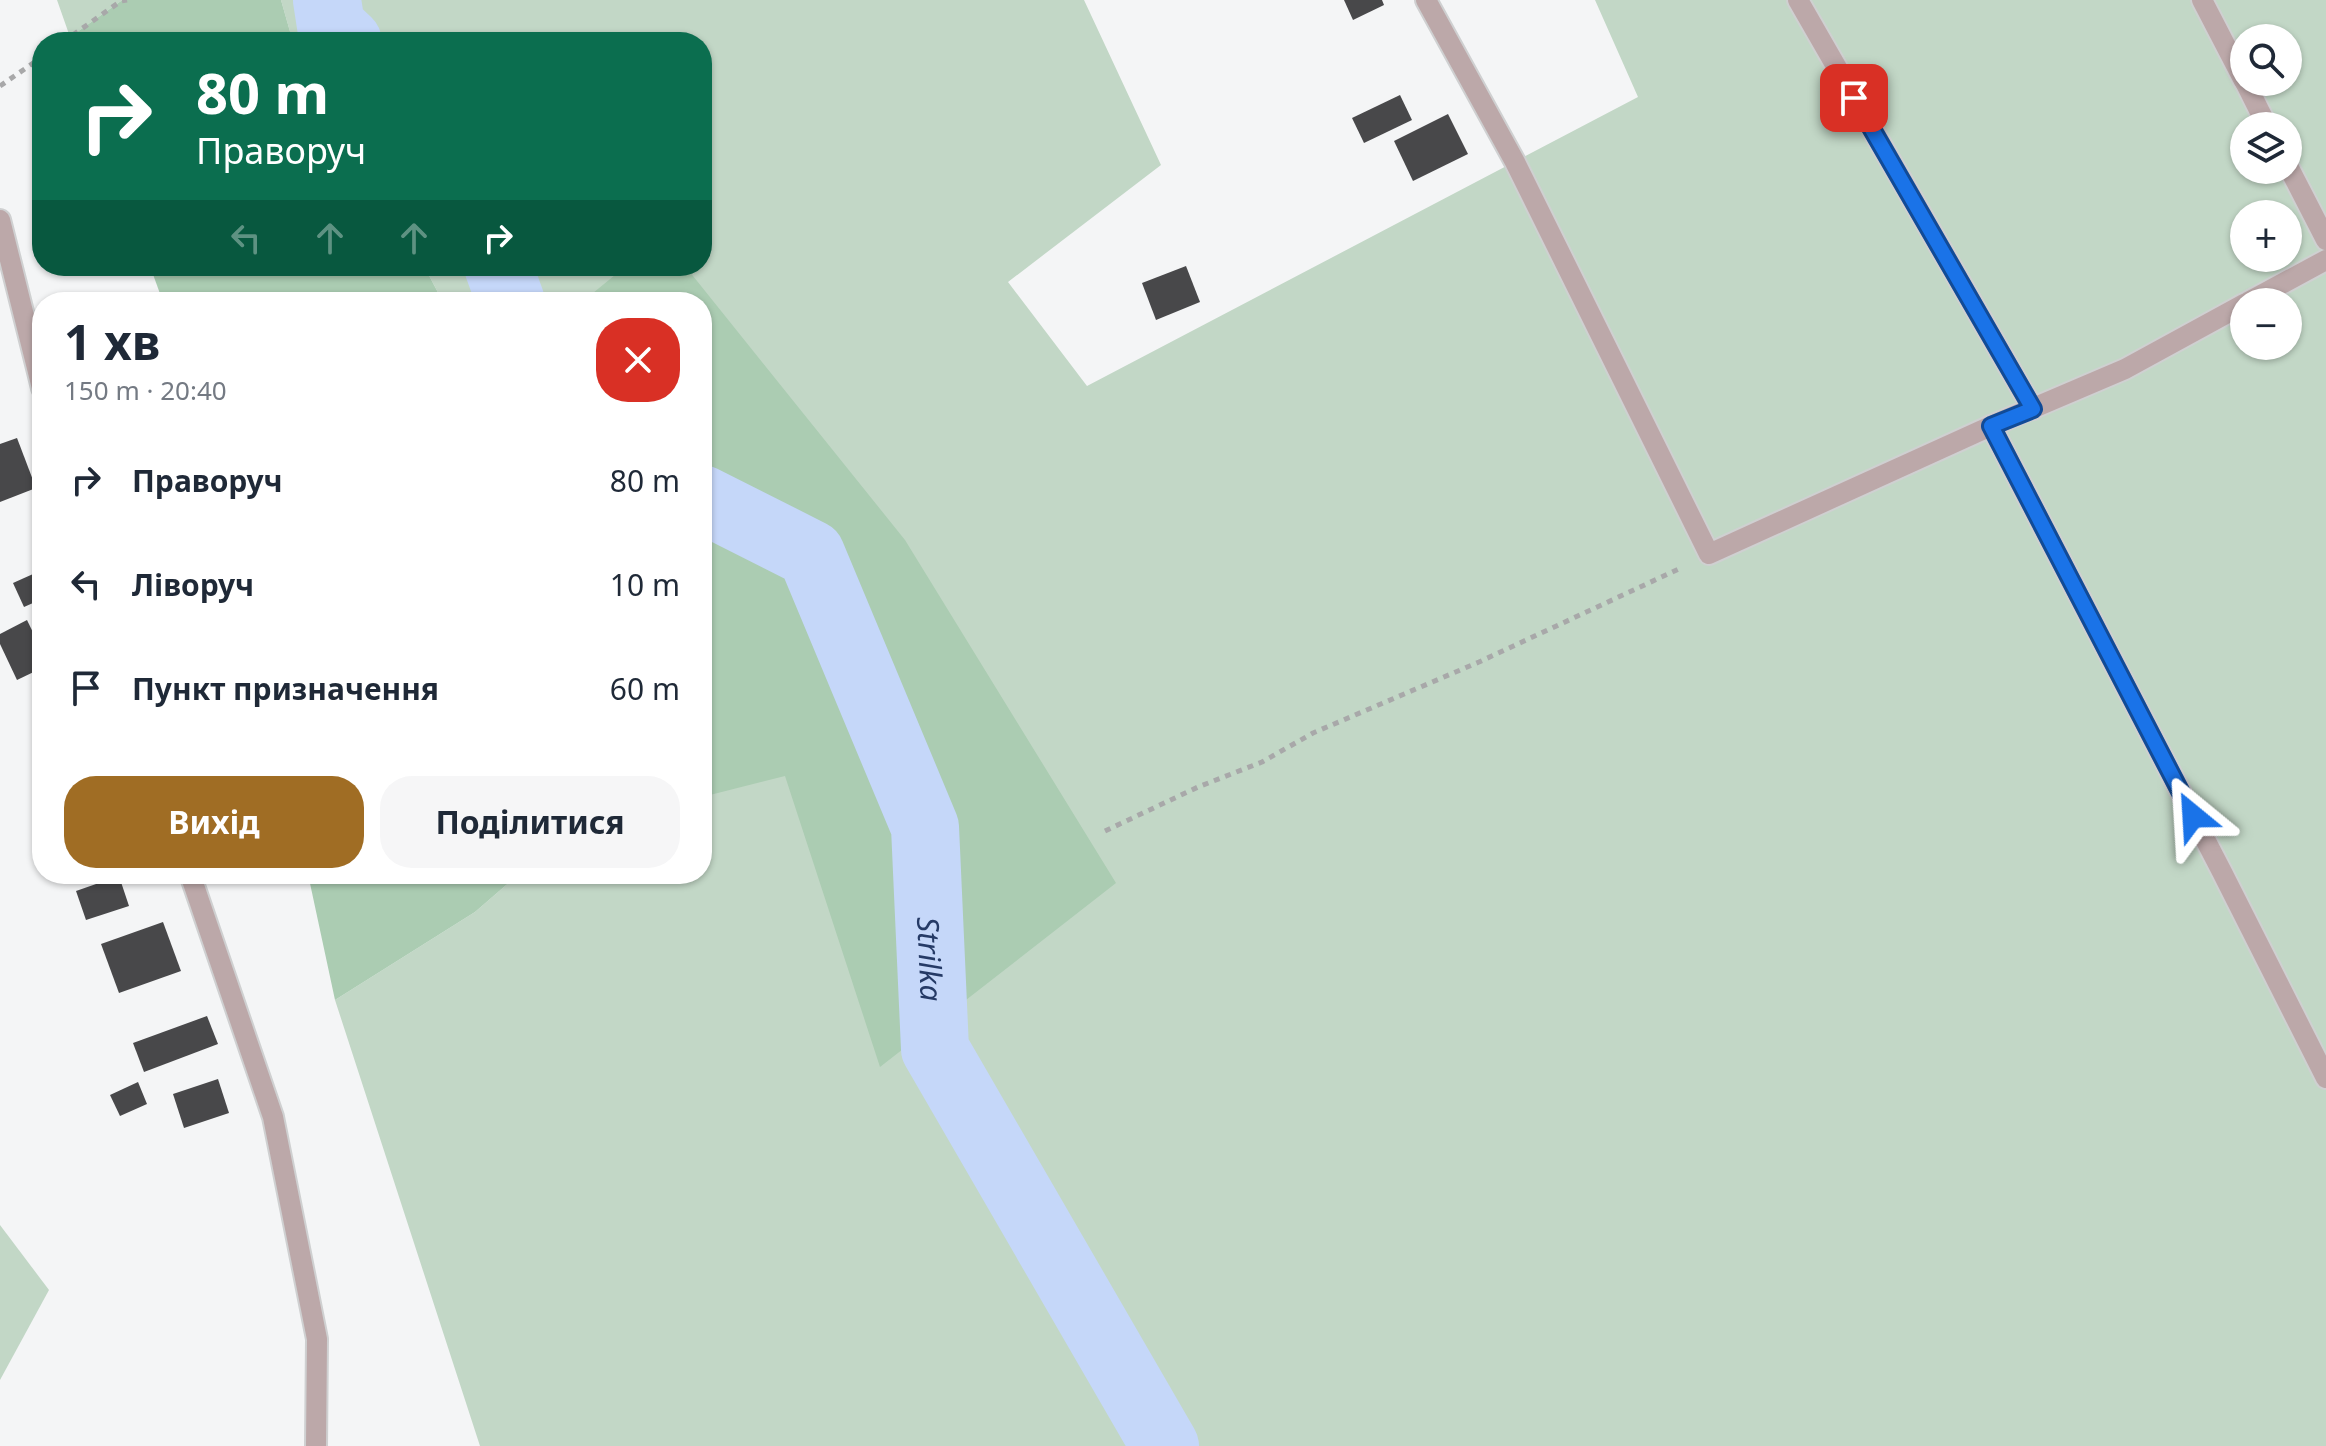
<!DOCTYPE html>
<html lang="uk">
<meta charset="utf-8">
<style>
body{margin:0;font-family:"Noto Sans",sans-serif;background:#f6f6f7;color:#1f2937;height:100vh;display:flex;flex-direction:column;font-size:30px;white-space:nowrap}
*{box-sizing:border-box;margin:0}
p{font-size:26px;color:#747a83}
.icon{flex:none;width:44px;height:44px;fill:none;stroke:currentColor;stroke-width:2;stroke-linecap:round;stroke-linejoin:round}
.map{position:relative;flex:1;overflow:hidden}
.side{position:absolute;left:32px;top:292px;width:680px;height:592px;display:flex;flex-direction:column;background:#fff;border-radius:32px;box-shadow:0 2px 6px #0004}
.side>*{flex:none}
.guide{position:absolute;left:32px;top:32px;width:680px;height:244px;border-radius:32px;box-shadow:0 2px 6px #0004;background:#0b6e4f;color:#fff;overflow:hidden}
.controls{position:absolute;left:2230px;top:24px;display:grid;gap:16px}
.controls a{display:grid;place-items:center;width:72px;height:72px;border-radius:50%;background:#fff;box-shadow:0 2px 6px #0004;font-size:40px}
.pin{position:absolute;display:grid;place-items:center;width:68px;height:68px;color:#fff;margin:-34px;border-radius:16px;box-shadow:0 4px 12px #0006}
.me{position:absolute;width:88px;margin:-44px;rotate:333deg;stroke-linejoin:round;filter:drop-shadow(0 0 6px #0008)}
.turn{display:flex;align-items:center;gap:28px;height:168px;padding:0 32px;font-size:36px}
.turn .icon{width:104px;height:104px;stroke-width:2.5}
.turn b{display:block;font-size:56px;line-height:68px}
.lanes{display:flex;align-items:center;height:76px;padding:0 32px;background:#0003;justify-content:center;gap:40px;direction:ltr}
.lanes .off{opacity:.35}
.round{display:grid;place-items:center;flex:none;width:84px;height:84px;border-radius:32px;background:#f6f6f7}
.head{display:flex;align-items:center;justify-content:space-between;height:136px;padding:0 32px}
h1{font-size:48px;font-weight:700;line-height:60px}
.action{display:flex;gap:16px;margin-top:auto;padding:16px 32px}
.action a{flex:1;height:92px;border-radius:32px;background:#a06d24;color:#fff;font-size:32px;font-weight:700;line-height:92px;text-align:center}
.action a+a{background:#f6f6f7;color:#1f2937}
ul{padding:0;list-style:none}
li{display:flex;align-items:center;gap:24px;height:104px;padding:0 32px}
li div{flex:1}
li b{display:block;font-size:30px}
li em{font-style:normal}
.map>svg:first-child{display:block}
.green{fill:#c2d7c6;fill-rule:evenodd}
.forest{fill:#abccb2}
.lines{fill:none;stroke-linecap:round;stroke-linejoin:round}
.river{stroke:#c5d7f9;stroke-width:68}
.building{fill:#48484a}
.minor-casing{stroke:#cfd0d1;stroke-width:24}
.path{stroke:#a8a8a9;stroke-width:5;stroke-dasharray:6 6;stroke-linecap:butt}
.minor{stroke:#bca8a9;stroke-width:20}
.route-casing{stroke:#114b97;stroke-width:20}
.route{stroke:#1a73e8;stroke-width:14}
.labels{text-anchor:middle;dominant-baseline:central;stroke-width:8;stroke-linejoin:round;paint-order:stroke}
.water-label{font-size:30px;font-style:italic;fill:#253a66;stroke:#f4f5f6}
</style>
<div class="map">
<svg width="2326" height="1446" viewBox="0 0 2326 1446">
<rect width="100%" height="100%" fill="#f4f5f6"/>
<g class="green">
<polygon points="57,0 126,0 121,1 70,37"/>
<path d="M281,0H1084L1161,165L1008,282L1087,386L1638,97L1595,0H2326V1446H480L335,1000L475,912L519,874H702V302H443L424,266H702V42H293ZM2244,38H2288V82H2244ZM2244,126H2288V170H2244ZM2244,214H2288V258H2244ZM2244,302H2288V346H2244Z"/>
<polygon points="0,1225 49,1290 0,1380"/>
</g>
<g class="forest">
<polygon points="127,0 281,0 293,42 72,42 70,37 121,1"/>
<polygon points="150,266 424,266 443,302 163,302"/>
<polygon points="626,266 685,266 905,540 1116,883 880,1067 785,776 702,797 702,302 582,302"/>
<polygon points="308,874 519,874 475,912 335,1000"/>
</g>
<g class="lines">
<g class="river">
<polyline points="327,0 331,26 348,42"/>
<polyline points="498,266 511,302"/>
<path id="s1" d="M702,499L811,554L925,827L935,1049L1165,1446"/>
</g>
</g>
<g class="building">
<polygon points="1344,0 1382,0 1384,5 1353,20"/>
<polygon points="1400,95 1412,120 1364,143 1352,118"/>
<polygon points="1448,114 1468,154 1413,181 1394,141"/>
<polygon points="1186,266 1200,302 1156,320 1142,283"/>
<polygon points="17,438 36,488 0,502 0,444"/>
<polygon points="42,570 42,599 24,607 13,583"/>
<polygon points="27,620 42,651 42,668 17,680 0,644 0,634"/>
<polygon points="119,876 129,906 86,920 76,891"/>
<polygon points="163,922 181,971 119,993 101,944"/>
<polygon points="207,1016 218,1044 144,1072 133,1043"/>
<polygon points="218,1079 229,1113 184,1128 173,1094"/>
<polygon points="138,1082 147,1104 120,1116 110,1095"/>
</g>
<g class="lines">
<g class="minor-casing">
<g id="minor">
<polyline points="1426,0 1515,162 1709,554 1991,426 2222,872 2326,1078"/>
<polyline points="1798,0 2033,409"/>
<polyline points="2202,0 2244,81"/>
<polyline points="2245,82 2267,126"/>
<polyline points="2288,166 2326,240"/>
<polyline points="0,220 42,388"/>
<polyline points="2248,302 2326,260"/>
<polyline points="1991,426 2125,369 2244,304"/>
<polyline points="190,874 273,1117 317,1339 316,1446"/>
</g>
</g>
<g class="path">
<polyline points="63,42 121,1 127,0"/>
<polyline points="0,86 42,57"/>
<polyline points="1105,831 1198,787 1262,762 1313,733 1479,662 1683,567"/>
</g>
<use href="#minor" class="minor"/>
</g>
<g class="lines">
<g class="route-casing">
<polyline id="route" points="1854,98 2033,409 1991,426 2193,816"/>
</g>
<use href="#route" class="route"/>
</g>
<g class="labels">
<g class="water-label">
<text stroke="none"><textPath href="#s1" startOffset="550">Strilka</textPath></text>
</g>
</g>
</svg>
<div class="controls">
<a><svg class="icon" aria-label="search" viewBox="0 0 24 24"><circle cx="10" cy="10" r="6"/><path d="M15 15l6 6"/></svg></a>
<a><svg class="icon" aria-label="layers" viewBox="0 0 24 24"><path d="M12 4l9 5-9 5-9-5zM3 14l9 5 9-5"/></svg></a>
<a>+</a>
<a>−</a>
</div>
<div class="pin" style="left:1854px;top:98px;background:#d93025"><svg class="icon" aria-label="arrive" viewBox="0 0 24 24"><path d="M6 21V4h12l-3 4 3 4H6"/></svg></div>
<svg class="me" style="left:2193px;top:816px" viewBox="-20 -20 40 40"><path d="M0-17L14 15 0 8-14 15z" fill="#1a73e8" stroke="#fff" stroke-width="4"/></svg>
<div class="guide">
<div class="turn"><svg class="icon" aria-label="right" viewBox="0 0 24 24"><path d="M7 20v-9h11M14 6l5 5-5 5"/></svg><div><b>80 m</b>Праворуч</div></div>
<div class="lanes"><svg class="icon off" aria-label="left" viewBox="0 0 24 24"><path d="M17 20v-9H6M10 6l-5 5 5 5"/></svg><svg class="icon off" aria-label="ahead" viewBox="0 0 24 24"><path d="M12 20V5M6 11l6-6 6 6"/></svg><svg class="icon off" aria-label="ahead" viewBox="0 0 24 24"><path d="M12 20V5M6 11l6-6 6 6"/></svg><svg class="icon" aria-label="right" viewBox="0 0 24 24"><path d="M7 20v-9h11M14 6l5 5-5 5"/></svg></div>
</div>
<section class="side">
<div class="head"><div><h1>1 хв</h1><p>150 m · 20:40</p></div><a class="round" style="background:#d93025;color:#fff"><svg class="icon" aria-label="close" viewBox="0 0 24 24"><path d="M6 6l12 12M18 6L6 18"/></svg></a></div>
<ul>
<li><svg class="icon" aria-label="right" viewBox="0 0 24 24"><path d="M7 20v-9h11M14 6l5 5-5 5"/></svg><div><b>Праворуч</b></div><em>80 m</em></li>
<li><svg class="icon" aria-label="left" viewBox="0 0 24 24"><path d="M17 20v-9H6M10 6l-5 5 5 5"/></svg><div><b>Ліворуч</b></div><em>10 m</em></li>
<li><svg class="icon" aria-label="arrive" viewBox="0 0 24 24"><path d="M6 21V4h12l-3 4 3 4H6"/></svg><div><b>Пункт призначення</b></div><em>60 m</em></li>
</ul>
<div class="action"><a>Вихід</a><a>Поділитися</a></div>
</section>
</div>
